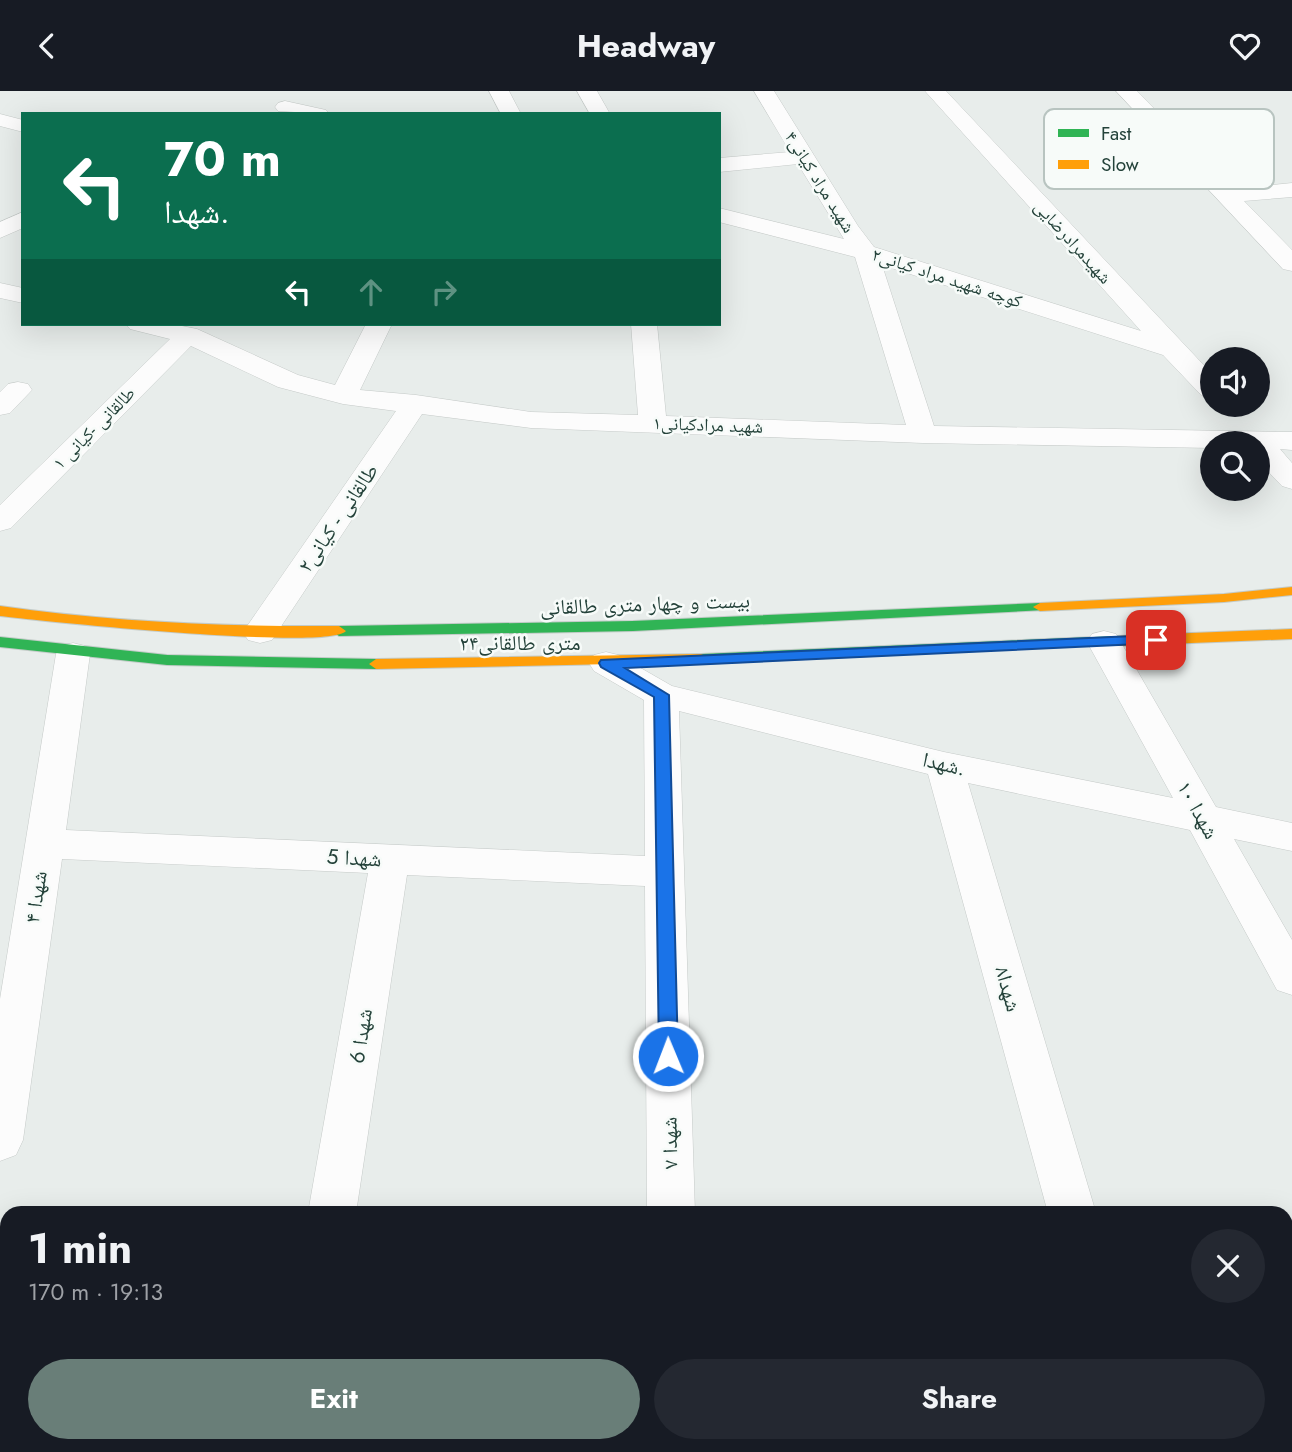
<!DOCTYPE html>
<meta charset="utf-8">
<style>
body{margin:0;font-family:Jost,"Noto Naskh Arabic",sans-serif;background:#242831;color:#f1f3f6;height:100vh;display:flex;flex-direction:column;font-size:26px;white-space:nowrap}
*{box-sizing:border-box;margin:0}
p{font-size:23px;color:#9ea1a6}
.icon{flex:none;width:38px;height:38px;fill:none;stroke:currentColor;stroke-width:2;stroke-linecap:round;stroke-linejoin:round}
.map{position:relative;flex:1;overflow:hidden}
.drawer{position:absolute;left:0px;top:1115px;width:1293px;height:247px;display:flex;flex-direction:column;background:#171b24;border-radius:21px 21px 0 0;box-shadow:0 7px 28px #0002}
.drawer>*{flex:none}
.guide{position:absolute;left:21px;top:21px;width:700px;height:214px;border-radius:0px;box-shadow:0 7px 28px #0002;background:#0b6e4f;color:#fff;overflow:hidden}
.tools{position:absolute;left:1200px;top:256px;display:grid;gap:14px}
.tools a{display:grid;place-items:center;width:70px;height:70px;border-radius:50%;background:#171b24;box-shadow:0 7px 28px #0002;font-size:35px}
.pin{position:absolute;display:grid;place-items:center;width:60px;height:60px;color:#fff;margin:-30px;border-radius:14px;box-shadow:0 4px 10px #0006}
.me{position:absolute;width:77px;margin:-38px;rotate:359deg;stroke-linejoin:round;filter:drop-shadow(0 0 5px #0008)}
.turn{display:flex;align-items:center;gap:24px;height:147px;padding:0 28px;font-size:32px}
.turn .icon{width:91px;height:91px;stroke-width:2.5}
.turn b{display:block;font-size:49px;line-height:60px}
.lanes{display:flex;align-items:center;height:66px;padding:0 28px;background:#0003;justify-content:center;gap:35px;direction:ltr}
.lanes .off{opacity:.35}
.round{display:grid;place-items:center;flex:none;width:74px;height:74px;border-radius:37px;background:#242831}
.overview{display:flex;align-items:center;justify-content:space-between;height:119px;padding:0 28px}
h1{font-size:42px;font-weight:700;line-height:52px}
.button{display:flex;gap:14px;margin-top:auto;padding:14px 28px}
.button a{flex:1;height:80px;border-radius:42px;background:#697e78;color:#fff;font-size:28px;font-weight:700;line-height:80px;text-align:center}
.button a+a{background:#242831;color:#f1f3f6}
header{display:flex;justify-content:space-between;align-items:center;height:91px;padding:0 28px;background:#171b24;font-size:32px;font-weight:700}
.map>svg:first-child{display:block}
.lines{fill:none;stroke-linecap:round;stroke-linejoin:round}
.street-casing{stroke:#c5cac8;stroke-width:1}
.fast-casing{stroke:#c3cbc8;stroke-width:2}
.slow-casing{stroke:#c3cbc8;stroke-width:2}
.street{fill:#fcfcfc;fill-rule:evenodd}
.fast{fill:#30b455;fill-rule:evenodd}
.slow{fill:#ff9f0a;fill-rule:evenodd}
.route{fill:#1a73e8;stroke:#114b97;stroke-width:2}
.labels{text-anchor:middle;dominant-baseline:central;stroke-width:5;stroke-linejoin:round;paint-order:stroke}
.far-street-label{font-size:18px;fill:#24423a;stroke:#f7fbf9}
.street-label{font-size:21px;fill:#24423a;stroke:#f7fbf9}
.key{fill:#f7fbf9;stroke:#b8c4c0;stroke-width:2}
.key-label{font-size:19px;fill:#24423a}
</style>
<header><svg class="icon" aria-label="back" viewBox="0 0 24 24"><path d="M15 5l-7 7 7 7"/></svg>Headway<svg class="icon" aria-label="heart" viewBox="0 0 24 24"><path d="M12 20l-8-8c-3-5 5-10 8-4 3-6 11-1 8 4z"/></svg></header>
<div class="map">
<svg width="1292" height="1361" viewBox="0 0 1292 1361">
<rect width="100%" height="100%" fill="#e8edeb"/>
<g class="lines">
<g class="street-casing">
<g id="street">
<polygon points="489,0 509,0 521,23 501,23"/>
<polygon points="577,0 597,0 610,23 590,23"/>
<polygon points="754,0 774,0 858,135 874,156 1141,240 925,0 946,0 1213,284 1213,308 1203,306 1163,264 882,174 934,335 1292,341 1292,359 1280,358 1292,372 1292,398 1282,395 1258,370 1258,352 1213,352 1213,357 923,352 531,337 422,323 272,549 260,552 248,549 243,541 396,320 343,313 278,296 191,255 11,437 0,440 0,414 170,248 130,238 126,233 172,233 197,238 298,284 335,294 366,233 392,233 360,299 416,304 531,321 638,324 631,233 657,233 666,325 906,334 855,166 719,131 719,117 844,148 798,73 719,81 719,67 790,61"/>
<polygon points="1116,0 1137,0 1232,98 1292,92 1292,106 1244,110 1292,159 1292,180 1283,178"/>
<polygon points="285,10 326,19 329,23 278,20 275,16 278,12"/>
<polygon points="0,23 23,29 23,41 0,35"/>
<polygon points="23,121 23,137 0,147 0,131"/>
<polygon points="0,192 23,197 23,212 0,207"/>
<polygon points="18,291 28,293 32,299 10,322 0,324 0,301 8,293"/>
<polygon points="1104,540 1116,543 1216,716 1292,732 1292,760 1234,748 1292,849 1292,904 1277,899 1190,739 968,692 1096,1122 1048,1122 928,683 679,620 695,1122 647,1122 645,795 407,784 356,1122 308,1122 368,782 62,768 23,1049 16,1064 0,1070 0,908 56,563 61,555 73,552 85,555 90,563 66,739 645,765 644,609 594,580 589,572 594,564 606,561 618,564 672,595 944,661 1173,707 1087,551 1092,543"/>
<polygon points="266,1354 320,1354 319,1361 265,1361"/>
<rect x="649" y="1354" width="54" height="7"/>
<polygon points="1111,1354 1165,1354 1167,1361 1113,1361"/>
</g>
</g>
<g class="fast-casing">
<g id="fast">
<polygon points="1040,512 1047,516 1045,519 633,540 339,545 332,540 339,535 633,530"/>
<polygon points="1117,545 1122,547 1124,550 1122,553 701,573 694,568 701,563"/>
<polygon points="0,546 167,564 376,568 383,573 376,578 167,574 0,556"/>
</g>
</g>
<g class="slow-casing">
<g id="slow">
<polygon points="1292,496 1292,504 1224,511 1040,520 1033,516 1040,512 1224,503"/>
<path d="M0,515C113,531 225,536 339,535L346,540C327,560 43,530 0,525Z"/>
<polygon points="1292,538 1292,548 1117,555 1110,550 1117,545"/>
<polygon points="701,563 706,565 708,568 706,571 376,578 369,573 376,568"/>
</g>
</g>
<use href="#street" class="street"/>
<use href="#fast" class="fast"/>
<use href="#slow" class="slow"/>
</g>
<polygon class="route" points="1156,544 1161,545 1163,549 1161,552 625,577 669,604 678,965 675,970 668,973 662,970 659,965 654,606 601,576 599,572 601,569"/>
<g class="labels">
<g class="far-street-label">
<text transform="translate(820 91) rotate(58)">شهید مراد کیانی۴</text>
<text transform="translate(1073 151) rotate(48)">شهیدمرادرضایی</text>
<text transform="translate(947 187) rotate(18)">کوچه شهید مراد کیانی۲</text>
<text transform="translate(708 334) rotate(2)">شهید مرادکیانی۱</text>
<text transform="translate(94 337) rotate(-45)">طالقانی -کیانی ۱</text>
</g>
<g class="street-label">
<text transform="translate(338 427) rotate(-56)">طالقانی - کیانی۲</text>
<text transform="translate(645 513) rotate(-2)">بیست و چهار متری طالقانی</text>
<text x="520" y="552">۲۴متری طالقانی</text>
<text transform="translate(944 673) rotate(13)">شهدا.</text>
<text transform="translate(1198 719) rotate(61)">شهدا ۱۰</text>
<text transform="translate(354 767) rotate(3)">شهدا 5</text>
<text transform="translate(36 806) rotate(-81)">شهدا ۴</text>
<text transform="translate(1008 898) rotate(74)">شهدا۸</text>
<text transform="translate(361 945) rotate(-81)">شهدا 6</text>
<text transform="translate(670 1052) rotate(-91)">شهدا ۷</text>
</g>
</g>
<rect x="1044" y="18" width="230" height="80" rx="10" class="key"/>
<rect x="1058" y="38" width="31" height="8" fill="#30b455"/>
<rect x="1058" y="69" width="31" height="9" fill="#ff9f0a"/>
<g class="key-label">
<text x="1101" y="49">Fast</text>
<text x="1101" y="80">Slow</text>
</g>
</svg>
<div class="tools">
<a><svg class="icon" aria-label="sound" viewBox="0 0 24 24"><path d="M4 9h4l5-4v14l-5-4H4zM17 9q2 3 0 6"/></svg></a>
<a><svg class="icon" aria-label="search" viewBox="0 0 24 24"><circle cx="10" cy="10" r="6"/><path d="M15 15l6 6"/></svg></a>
</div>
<div class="pin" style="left:1156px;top:549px;background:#d93025"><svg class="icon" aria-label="arrive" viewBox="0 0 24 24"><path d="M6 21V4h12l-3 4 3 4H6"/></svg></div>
<svg class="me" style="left:668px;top:965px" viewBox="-20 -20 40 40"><circle r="17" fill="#1a73e8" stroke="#fff" stroke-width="3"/><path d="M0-11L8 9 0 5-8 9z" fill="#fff"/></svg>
<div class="guide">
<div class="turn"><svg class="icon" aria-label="left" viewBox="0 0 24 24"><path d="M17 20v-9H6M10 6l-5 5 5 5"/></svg><div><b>70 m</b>شهدا.</div></div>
<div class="lanes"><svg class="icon" aria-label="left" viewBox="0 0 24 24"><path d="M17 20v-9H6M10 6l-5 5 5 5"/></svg><svg class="icon off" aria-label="ahead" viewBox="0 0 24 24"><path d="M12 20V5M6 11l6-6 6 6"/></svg><svg class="icon off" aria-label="right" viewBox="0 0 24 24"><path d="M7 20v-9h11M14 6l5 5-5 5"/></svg></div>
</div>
<section class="drawer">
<div class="overview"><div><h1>1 min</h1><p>170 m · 19:13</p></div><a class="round"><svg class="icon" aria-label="close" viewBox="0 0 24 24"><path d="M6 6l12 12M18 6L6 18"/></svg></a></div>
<div class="button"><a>Exit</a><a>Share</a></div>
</section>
</div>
